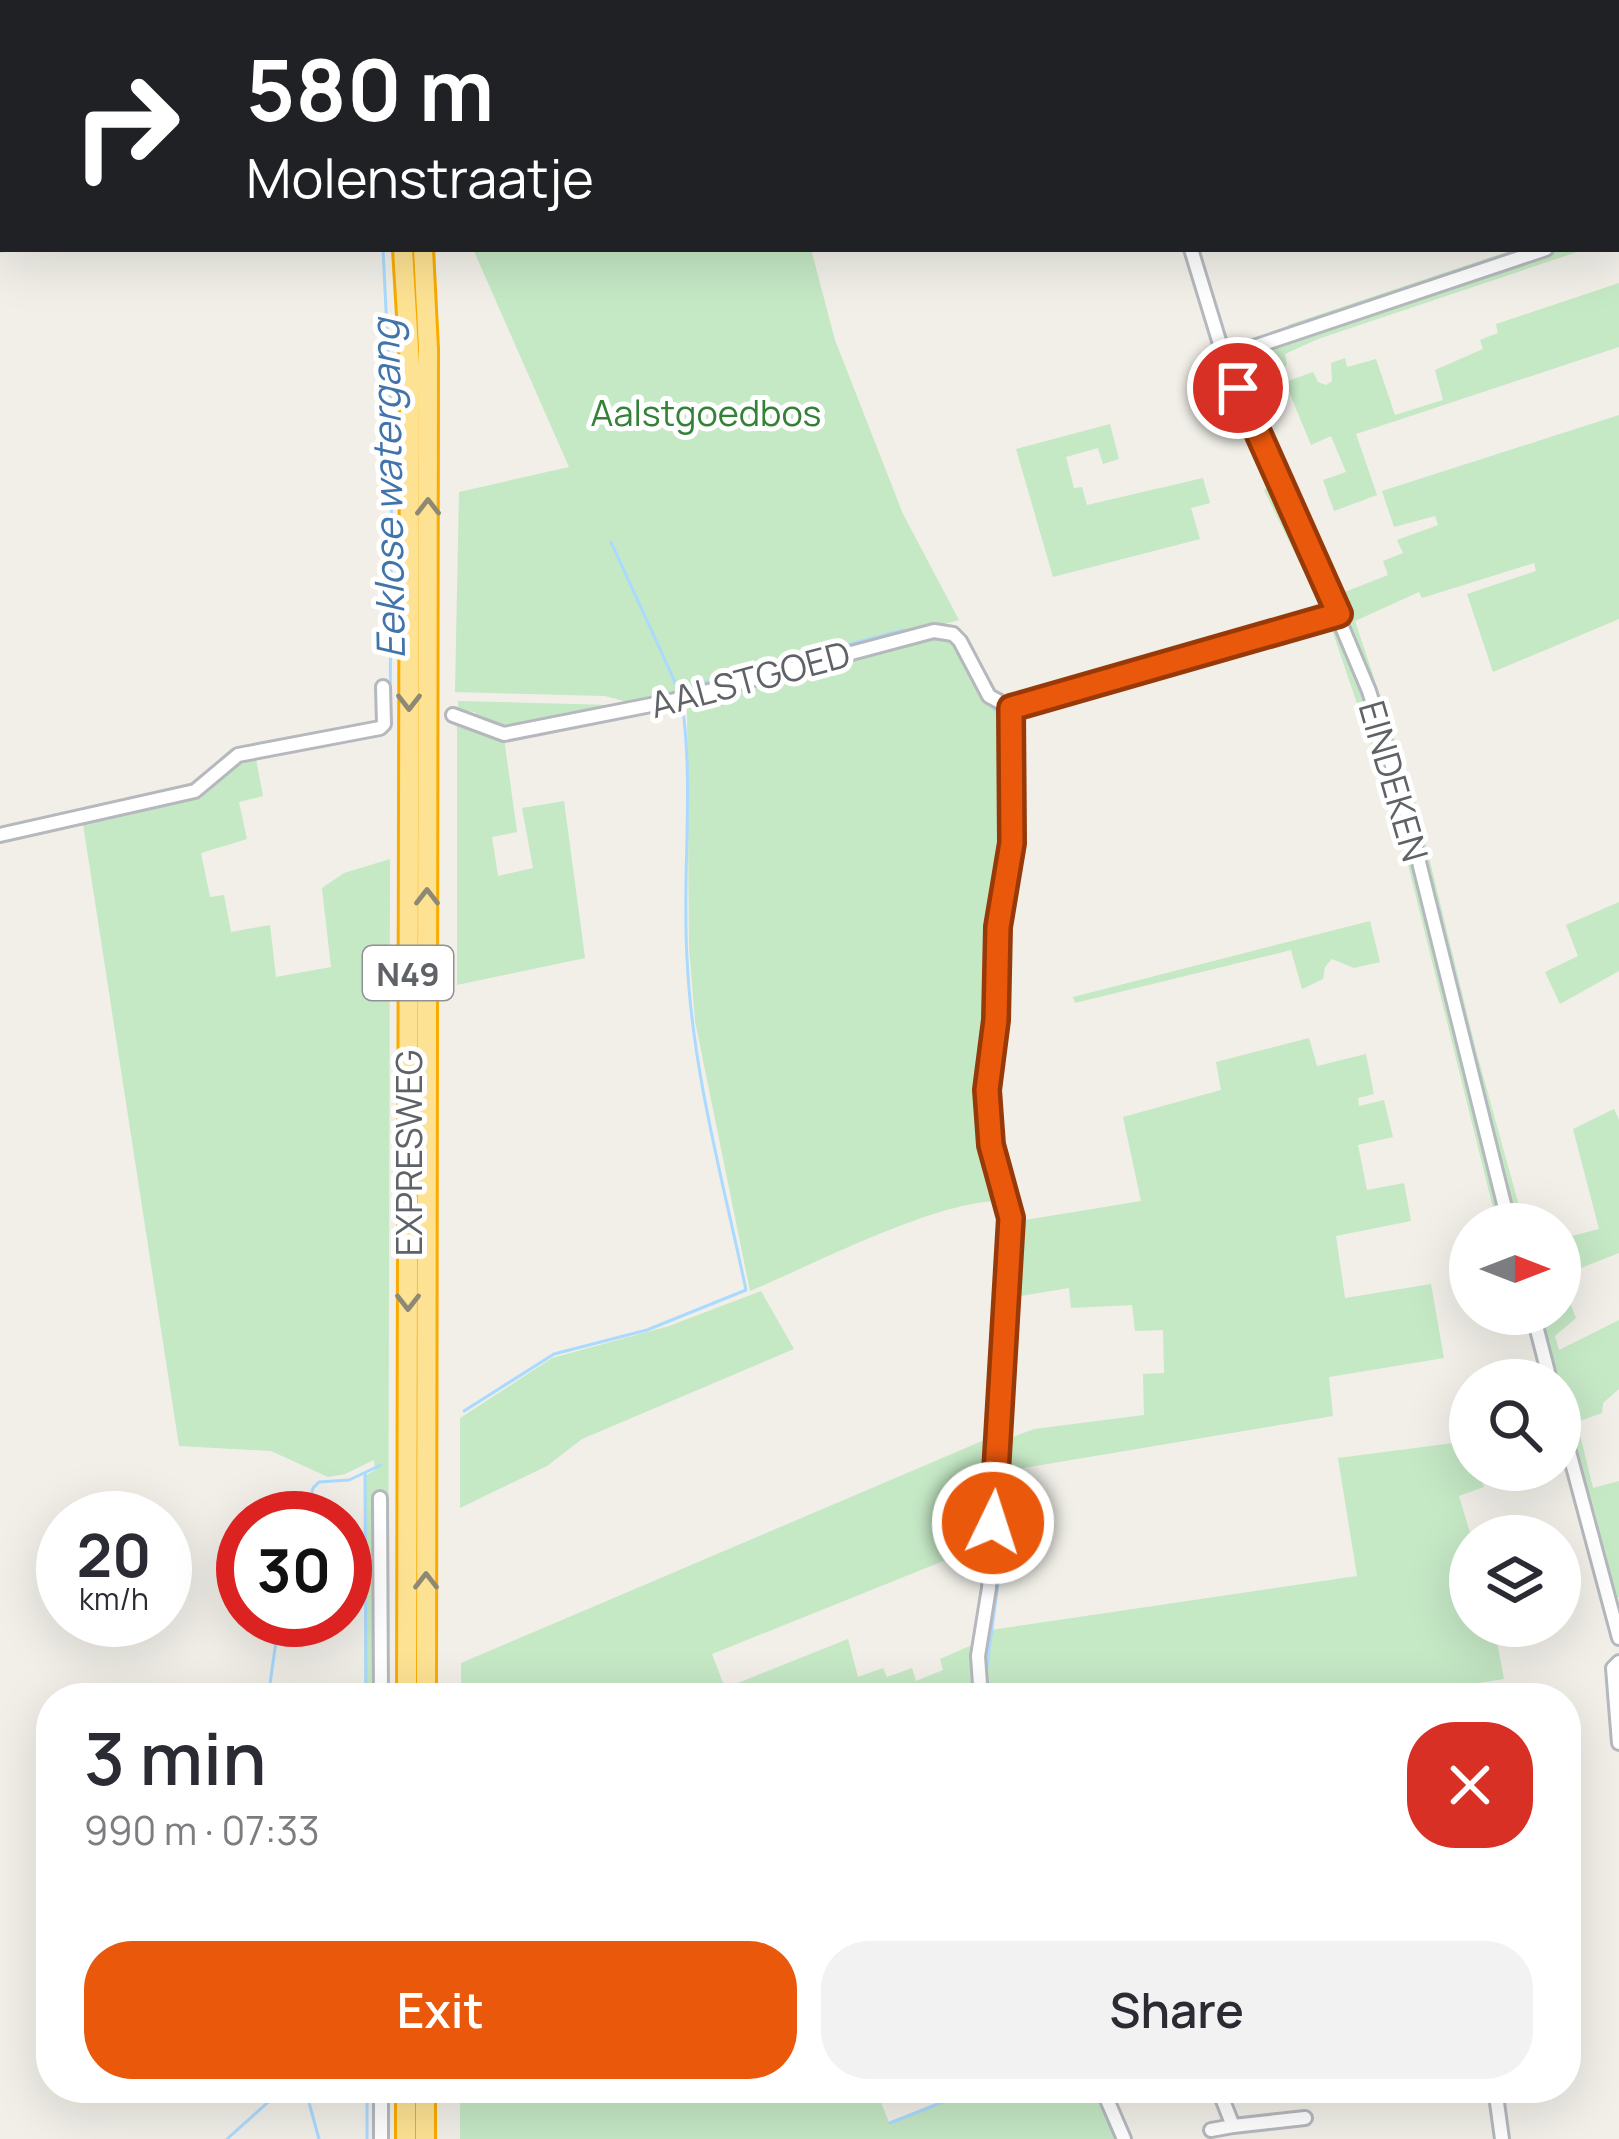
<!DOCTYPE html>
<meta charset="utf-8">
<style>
body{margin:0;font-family:Manrope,sans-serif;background:#f2f2f3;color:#2b2b33;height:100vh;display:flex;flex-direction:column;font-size:45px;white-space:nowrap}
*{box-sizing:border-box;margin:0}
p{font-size:39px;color:#7c7c81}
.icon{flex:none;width:66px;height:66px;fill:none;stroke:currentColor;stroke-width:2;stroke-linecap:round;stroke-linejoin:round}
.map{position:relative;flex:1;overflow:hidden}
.sheet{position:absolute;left:36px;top:1683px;width:1545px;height:420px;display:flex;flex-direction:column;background:#fff;border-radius:48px;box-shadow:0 12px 48px #0002}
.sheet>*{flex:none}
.hud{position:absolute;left:0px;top:0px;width:1620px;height:252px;box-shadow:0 12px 48px #0002;background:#202124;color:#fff;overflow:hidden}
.needle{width:78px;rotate:90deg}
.tools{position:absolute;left:1449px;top:1203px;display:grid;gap:24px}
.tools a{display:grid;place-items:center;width:132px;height:132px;border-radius:50%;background:#fff;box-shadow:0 12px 48px #0002;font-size:60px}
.speed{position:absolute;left:36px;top:1491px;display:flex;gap:24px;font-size:60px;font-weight:700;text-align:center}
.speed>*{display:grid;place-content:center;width:156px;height:156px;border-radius:50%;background:#fff;box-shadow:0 12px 48px #0002;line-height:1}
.speed small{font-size:30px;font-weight:400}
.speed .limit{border:18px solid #d22;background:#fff;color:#111}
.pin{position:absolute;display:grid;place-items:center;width:102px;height:102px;color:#fff;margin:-51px;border:6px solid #fff;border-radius:50%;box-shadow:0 3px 12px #0007}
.me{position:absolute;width:132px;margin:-66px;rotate:4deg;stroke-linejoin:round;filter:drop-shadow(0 0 9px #0008)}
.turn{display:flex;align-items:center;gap:42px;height:252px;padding:0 48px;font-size:54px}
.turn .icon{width:156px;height:156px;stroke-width:2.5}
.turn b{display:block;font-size:84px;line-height:102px}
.round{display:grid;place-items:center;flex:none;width:126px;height:126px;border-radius:48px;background:#f2f2f3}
.headline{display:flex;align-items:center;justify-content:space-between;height:204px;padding:0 48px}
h1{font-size:72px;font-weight:600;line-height:90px}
.primary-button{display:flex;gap:24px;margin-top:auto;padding:24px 48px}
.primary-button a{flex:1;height:138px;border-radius:48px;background:#ea580c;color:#fff;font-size:48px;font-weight:600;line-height:138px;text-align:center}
.primary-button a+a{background:#f2f2f3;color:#2b2b33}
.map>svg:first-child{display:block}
.green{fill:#c5e8c5}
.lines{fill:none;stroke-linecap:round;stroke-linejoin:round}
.stream{stroke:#aadaff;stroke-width:3}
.minor-casing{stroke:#b5b8bc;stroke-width:18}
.highway-casing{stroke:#f9ab00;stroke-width:24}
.minor{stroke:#fff;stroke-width:12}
.highway{stroke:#fde293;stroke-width:18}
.oneway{stroke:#8e8975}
.route-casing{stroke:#983908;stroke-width:30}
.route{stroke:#ea580c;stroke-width:21}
.labels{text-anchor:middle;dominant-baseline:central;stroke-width:10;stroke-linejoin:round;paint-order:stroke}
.shield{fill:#fff;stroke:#8f9295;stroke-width:3}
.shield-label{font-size:33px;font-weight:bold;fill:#5f6368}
.park-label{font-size:36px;fill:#348238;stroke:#fff}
.street-label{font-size:36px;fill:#5f6368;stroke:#fff}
.water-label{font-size:39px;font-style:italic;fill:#4174aa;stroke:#fff}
</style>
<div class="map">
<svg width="1619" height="2139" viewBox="0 0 1619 2139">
<rect width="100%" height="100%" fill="#f1efe8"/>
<g class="green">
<polygon points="0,0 150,0 3,3 3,249 21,249 0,253"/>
<polygon points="473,249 811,249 835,340 903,514 959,620 672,697 635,704 605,696 455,692 459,492 569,467"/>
<polygon points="1515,249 1586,249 1318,339 1285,354 1287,365 1259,390 1265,414 1255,420 1229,359 1291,337 1288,325"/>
<polygon points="1619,283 1619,347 1356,434 1377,495 1334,511 1323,480 1346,472 1331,436 1311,445 1285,382 1313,372 1318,382 1326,385 1332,381 1331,363 1345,358 1347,367 1376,359 1395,415 1443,400 1435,370 1483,349 1480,340 1498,333 1496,324"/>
<polygon points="1236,394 1328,604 1320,615 1321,607 1264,490 1269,486 1231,396"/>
<polygon points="1619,415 1619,619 1493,672 1467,594 1536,571 1534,563 1422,598 1419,592 1355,621 1415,800 1476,1050 1524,1224 1516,1224 1407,794 1352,634 1281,481 1288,477 1342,593 1388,575 1383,561 1403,553 1397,540 1438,525 1435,516 1394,527 1382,491"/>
<polygon points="1110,424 1119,459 1103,464 1098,448 1066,457 1074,488 1082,487 1087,505 1203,478 1210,503 1191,508 1200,539 1053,577 1016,449"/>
<polygon points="1338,621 1404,819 1505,1224 1497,1224 1398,824 1330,624"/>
<path d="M933,637H949L977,685L1008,724L1009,817L991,933L990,1017L979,1101L984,1146L1002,1201C936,1200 815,1264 750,1291L695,1021L689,948L687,704Z"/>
<path d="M458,701L611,705L610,711C576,717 495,745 475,712L458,710Z"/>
<polygon points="457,718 504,738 517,832 492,837 498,876 533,868 522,808 564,801 585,958 457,985"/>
<polygon points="256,759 263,796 239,802 247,839 201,853 210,897 224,895 231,932 270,925 276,977 331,967 322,888 344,873 390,859 388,1698 364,1698 365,1476 375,1470 374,1460 345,1474 328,1477 271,1451 179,1446 83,824 200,799 240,764"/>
<polygon points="1619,902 1619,971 1560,1004 1545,972 1578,956 1566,925"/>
<polygon points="1370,921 1380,962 1354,968 1332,959 1325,967 1323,979 1302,989 1291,950 1075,1003 1073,997"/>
<polygon points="1309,1038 1317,1066 1366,1054 1374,1094 1358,1098 1359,1106 1384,1100 1393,1137 1358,1145 1367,1190 1404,1183 1411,1221 1336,1236 1345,1298 1431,1284 1444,1358 1329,1377 1333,1416 1005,1471 1001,1572 991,1630 1357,1576 1338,1458 1469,1441 1470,1470 1479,1470 1484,1487 1459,1496 1471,1536 1470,1626 1494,1626 1504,1679 1386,1698 984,1698 981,1675 1005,1440 1034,1429 1144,1415 1143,1374 1164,1373 1163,1330 1135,1331 1132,1305 1071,1308 1069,1288 1014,1297 998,1159 1006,1157 1025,1220 1141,1201 1123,1117 1221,1090 1216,1062"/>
<polygon points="1614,1109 1619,1120 1619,1253 1581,1268 1574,1254 1563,1258 1567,1270 1560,1273 1560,1239 1599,1229 1573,1129"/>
<polygon points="1560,1276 1576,1318 1555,1336 1559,1350 1619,1320 1619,1389 1603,1403 1602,1413 1577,1422 1593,1488 1619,1481 1619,1597 1612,1599 1560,1396 1560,1380 1556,1380 1539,1314 1560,1314"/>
<polygon points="761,1291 794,1349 582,1439 547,1466 460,1508 460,1418 552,1358 669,1326"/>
<polygon points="994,1436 988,1543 712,1654 725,1688 848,1639 858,1677 883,1668 887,1677 912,1668 916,1681 943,1670 940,1659 972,1645 972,1686 942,1698 461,1698 461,1663"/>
<polygon points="460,2088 875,2088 889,2122 975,2088 1094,2088 1116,2139 460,2139"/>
</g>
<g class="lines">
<g class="stream">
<polyline points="352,0 353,3"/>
<polyline points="383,249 392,432 390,729"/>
<polyline points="611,542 680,693"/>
<polyline points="798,658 903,630"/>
<polyline points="965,663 982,696 1001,717 1005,776 1003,836 989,923 989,994 976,1120 979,1141 997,1188"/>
<polyline points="803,673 895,648"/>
<polyline points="681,689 784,661"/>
<polyline points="684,704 793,676"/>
<path d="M464,1411L554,1354L647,1330L746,1290C723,1181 692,1070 687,958C682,873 694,787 682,702"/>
<polyline points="365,1473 366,1698"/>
<polyline points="306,1518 313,1488 319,1482 349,1480 381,1465"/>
<polyline points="268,1698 279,1620"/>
<polyline points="988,1698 986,1674 1000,1568 1008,1443"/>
<polyline points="305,2088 319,2139"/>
<polyline points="1093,2088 1094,2089"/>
<polyline points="1101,2104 1113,2132"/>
<polyline points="890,2123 978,2088"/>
<polyline points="227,2139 284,2088"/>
<polyline points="367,2139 367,2088"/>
</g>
<g class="minor-casing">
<g id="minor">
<polyline points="1120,0 1121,3"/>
<polyline points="1595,0 1596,3"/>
<polyline points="1617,48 1619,52"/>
<polyline points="1617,225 1619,225"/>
<polyline points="1191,249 1224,357 1268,451 1369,691 1408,818 1509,1224"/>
<polyline points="1224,357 1546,249"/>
<polyline points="1011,708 1339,614"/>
<polyline points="453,715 504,734 671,701 934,631 953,634 960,641 989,696 1011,708"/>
<polyline points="0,835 195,791 238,755 380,728 384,724 383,687"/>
<polyline points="1533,1314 1550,1380"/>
<polyline points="1560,1418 1619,1638"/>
<polyline points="380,1498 381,1698"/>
<polyline points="1619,1662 1613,1668 1619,1743"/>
<polyline points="981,1698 978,1656 989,1588 1011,1263 1011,1218 987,1122 996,1020 998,927 1013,843 1011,708"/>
<polyline points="1102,2088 1124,2139"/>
<polyline points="1495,2088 1502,2139"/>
<polyline points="1233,2126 1305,2118"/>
<polyline points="1211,2130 1233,2126 1218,2088"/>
<polyline points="381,2139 381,2088"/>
</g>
</g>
<g class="highway-casing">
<g id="highway">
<polyline points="380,0 380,3"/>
<polyline points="400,0 401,3"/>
<polyline points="403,249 410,365 407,1698"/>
<polyline points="423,249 428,349 426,1698"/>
<polyline points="406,2139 406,2088"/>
<polyline points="425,2139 425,2088"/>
</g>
</g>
<use href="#minor" class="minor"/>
<use href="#highway" class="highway"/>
</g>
<defs><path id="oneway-chevron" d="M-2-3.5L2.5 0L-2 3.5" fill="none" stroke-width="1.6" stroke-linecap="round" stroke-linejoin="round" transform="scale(3)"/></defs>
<g class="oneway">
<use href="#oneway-chevron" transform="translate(428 507) rotate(-90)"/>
<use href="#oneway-chevron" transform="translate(409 702) rotate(90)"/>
<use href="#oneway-chevron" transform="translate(427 897) rotate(-90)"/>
<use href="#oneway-chevron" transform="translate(408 1302) rotate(90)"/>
<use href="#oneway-chevron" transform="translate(426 1581) rotate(-90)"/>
</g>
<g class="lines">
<g class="route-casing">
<polyline id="route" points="993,1523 1011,1218 991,1145 987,1090 996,1020 998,927 1012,843 1011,708 1339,614 1238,388"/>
</g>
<use href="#route" class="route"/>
</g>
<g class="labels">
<rect class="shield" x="363" y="946" width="90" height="54" rx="9"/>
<g class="shield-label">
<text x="408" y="973">N49</text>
</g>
<g class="park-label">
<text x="706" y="412">Aalstgoedbos</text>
</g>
<g class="street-label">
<text transform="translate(750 679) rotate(-15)">AALSTGOED</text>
<text transform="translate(1394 781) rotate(74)">EINDEKEN</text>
<text transform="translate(408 1153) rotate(-90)">EXPRESWEG</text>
</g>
<g class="water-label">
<text transform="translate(387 489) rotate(-91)">Eeklose watergang</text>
</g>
</g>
</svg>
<div class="tools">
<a><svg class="needle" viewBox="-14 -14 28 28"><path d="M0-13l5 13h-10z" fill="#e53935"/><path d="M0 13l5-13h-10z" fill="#7c7c81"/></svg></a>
<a><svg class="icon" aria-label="search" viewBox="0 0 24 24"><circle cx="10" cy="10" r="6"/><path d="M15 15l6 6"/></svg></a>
<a><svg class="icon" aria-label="layers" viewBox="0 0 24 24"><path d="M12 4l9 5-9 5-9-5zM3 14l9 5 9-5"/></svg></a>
</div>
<div class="speed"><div>20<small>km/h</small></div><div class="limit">30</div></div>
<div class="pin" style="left:1238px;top:388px;background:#d93025"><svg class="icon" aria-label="arrive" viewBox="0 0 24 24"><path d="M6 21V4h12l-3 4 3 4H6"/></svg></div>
<svg class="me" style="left:993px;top:1523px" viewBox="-20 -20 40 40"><circle r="17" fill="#ea580c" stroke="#fff" stroke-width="3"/><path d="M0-11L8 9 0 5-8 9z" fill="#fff"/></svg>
<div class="hud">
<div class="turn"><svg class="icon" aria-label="right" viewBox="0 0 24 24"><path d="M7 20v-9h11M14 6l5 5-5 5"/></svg><div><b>580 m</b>Molenstraatje</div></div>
</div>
<section class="sheet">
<div class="headline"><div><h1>3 min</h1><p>990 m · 07:33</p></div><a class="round" style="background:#d93025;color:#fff"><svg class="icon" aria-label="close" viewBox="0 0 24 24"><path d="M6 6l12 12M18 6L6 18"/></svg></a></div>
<div class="primary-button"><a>Exit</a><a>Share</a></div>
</section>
</div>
